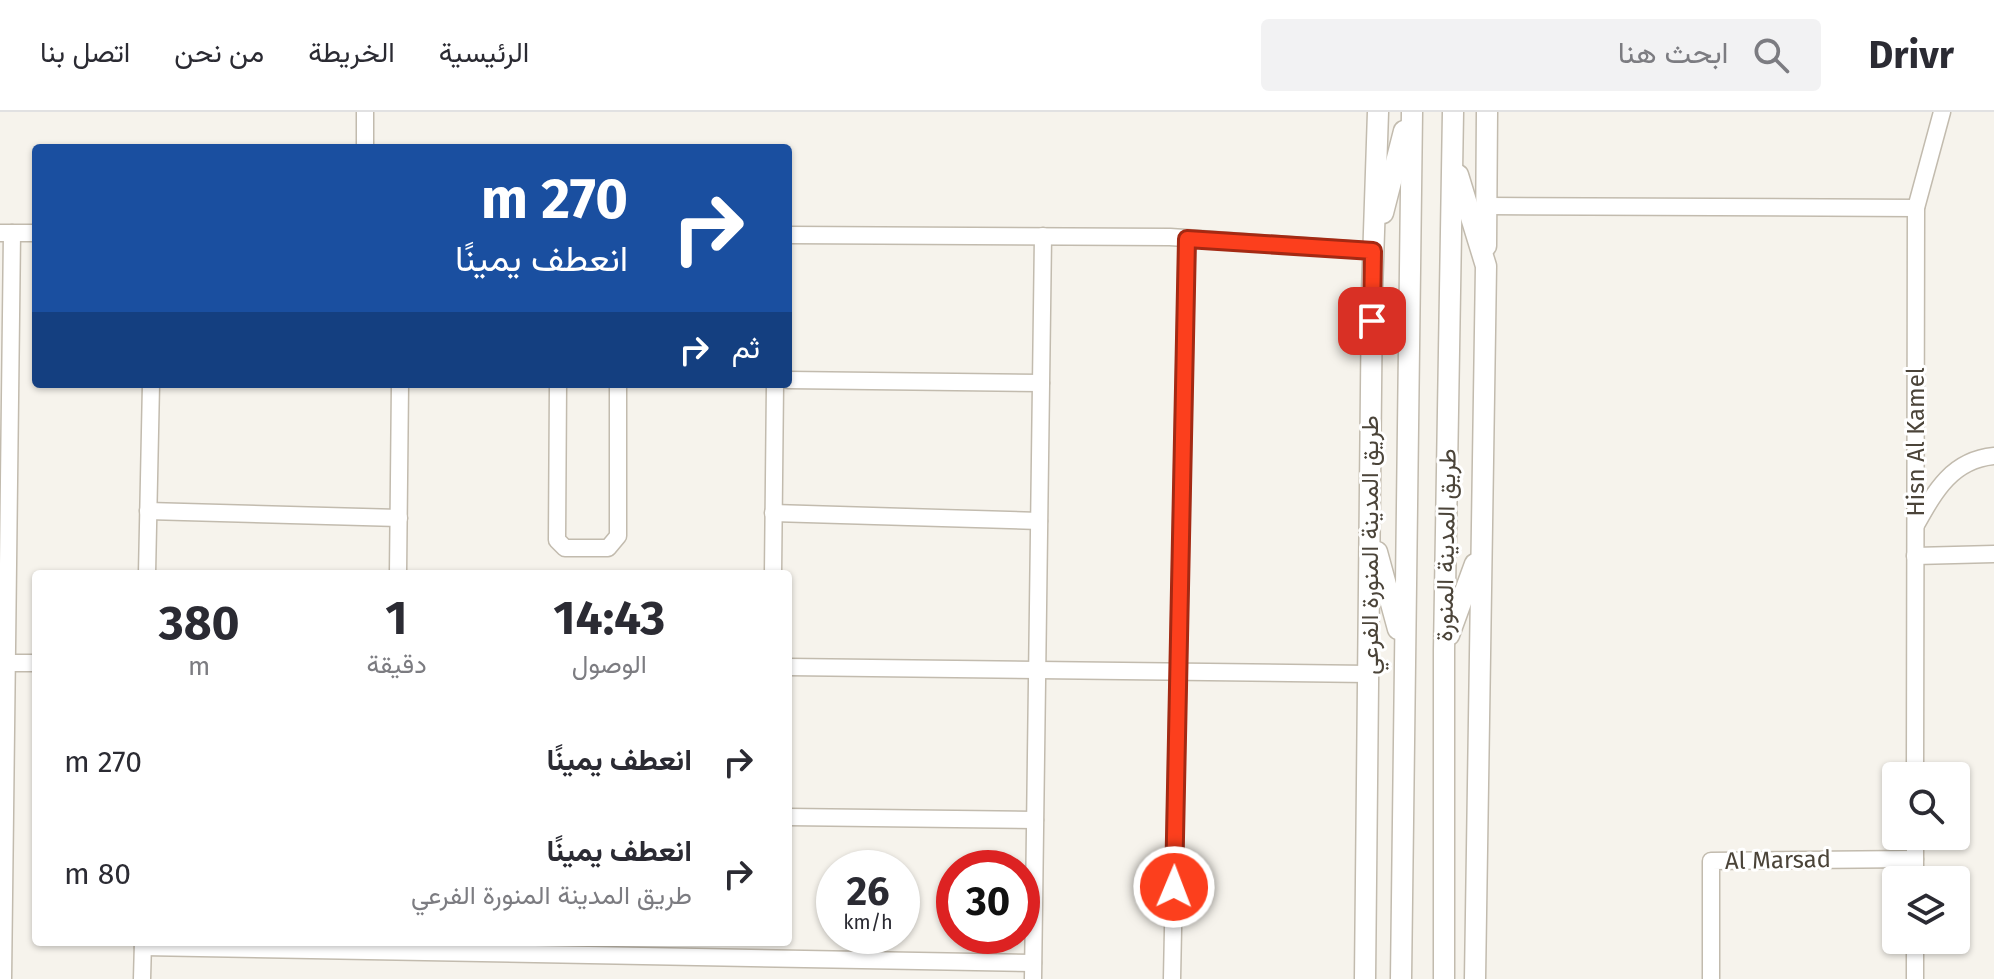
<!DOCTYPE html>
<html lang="ar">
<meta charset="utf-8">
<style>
body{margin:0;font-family:"Fira Sans",Vazirmatn,sans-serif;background:#f2f2f3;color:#2b2b33;direction:rtl;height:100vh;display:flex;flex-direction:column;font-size:30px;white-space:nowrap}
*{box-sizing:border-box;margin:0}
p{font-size:26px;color:#7c7c81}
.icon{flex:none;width:44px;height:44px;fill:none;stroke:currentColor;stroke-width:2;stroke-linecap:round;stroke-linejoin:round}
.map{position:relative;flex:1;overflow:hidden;direction:ltr}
.side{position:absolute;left:32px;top:458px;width:760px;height:376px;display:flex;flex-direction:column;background:#fff;border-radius:8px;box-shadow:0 2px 6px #0004;direction:rtl}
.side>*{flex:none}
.guide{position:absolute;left:32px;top:32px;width:760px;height:244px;border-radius:8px;box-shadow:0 2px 6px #0004;direction:rtl;background:#1a4fa0;color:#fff;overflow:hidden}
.fabs{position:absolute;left:1882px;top:650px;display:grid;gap:16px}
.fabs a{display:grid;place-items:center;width:88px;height:88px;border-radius:8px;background:#fff;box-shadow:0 2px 6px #0004;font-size:40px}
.speed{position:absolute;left:816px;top:738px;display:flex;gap:16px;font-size:40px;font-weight:700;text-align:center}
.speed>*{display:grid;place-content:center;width:104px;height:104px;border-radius:50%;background:#fff;box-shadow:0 2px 6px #0004;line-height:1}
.speed small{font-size:20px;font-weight:400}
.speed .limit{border:12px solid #d22;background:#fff;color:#111}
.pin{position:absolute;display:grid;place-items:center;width:68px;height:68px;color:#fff;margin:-34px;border-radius:16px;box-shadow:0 4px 12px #0006}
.me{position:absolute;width:88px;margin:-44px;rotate:1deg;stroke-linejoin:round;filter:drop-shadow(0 0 6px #0008)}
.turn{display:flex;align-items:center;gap:28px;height:168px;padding:0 32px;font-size:36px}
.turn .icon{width:104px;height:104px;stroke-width:2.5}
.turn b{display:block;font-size:56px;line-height:68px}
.then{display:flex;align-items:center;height:76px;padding:0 32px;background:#0003;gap:16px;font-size:30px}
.eta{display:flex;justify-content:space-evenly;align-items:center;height:136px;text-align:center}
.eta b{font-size:48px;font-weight:700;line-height:56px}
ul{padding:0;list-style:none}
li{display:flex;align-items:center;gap:24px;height:112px;padding:0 32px}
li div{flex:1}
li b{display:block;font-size:30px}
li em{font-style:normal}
header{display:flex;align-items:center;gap:48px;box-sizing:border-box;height:112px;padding:0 40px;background:#fff;border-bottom:2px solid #e1e1e2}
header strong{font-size:38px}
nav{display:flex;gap:44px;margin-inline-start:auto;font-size:28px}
.search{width:560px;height:72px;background:#f2f2f3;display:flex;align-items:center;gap:20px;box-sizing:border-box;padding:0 28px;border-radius:8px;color:#7c7c81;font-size:30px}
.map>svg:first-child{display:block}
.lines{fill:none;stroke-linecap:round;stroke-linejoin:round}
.minor-casing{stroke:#c2bbae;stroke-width:19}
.tertiary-casing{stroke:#c2bbae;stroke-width:23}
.minor{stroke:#fff;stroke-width:16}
.tertiary{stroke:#fff;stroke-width:20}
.route-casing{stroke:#a42913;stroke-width:20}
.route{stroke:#fc3f1d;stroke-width:14}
.labels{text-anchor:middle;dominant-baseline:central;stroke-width:6;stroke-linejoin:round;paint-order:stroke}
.street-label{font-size:24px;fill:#4b4439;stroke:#fff}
</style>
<header>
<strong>Drivr</strong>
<div class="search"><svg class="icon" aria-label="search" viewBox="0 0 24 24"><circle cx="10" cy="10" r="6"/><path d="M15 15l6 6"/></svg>ابحث هنا</div>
<nav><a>الرئيسية</a><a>الخريطة</a><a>من نحن</a><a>اتصل بنا</a></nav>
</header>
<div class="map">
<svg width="1994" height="867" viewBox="0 0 1994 867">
<rect width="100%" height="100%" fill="#f6f3ec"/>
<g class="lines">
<g class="minor-casing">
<g id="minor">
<polyline points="365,0 365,36"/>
<polyline points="1488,94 1916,96"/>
<polyline points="0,121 36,121"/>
<polyline points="788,123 1170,125 1373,139"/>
<polyline points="788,268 1041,271"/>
<polyline points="558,272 557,428 565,436 608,436 618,424 618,272"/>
<polyline points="148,399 399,406"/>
<polyline points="773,401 1039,409"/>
<path d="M1916,413C1935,379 1952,348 1994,344"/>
<polyline points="1915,444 1994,442"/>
<polyline points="147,462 151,272"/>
<polyline points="398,462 400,272"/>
<polyline points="773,462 775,272"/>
<polyline points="0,551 36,551"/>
<polyline points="788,555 1369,562"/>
<polyline points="1915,664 1916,96 1942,0"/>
<polyline points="788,705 1035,708"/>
<polyline points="1915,768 1915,724"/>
<polyline points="1915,828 1915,867"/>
<polyline points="143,835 1033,851"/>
<polyline points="3,867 12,121"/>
<polyline points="142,867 143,830"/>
<polyline points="1033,867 1043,124"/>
<polyline points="1172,867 1187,127"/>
<polyline points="1711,867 1711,749 1915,747"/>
</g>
</g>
<g class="tertiary-casing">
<g id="tertiary">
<polyline points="1458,63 1486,154 1475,867"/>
<polyline points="1383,101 1404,19"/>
<polyline points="1486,134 1487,0"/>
<polyline points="1377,440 1398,517"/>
<polyline points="1449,523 1475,452"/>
<polyline points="1365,867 1372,180 1378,0"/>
<polyline points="1401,867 1412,0"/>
<polyline points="1444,867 1444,538 1453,0"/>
</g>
</g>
<use href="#minor" class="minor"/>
<use href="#tertiary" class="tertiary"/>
</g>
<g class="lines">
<g class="route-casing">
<polyline id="route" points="1174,775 1187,127 1373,139 1372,209"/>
</g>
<use href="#route" class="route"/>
</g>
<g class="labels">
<g class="street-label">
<text transform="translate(1916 330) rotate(-90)">Hisn Al Kamel</text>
<text transform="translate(1370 433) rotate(-90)">طريق المدينة المنورة الفرعي</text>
<text transform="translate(1446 433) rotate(-89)">طريق المدينة المنورة</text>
<text transform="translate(1778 748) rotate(-1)">Al Marsad</text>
</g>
</g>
</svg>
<div class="fabs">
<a><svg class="icon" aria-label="search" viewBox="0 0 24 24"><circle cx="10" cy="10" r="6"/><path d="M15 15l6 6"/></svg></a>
<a><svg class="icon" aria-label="layers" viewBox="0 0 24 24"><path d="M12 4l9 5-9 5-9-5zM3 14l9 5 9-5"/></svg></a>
</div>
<div class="speed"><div>26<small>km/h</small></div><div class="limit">30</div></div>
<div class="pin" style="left:1372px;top:209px;background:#d93025"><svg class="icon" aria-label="arrive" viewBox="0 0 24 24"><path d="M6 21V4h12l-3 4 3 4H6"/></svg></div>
<svg class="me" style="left:1174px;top:775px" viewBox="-20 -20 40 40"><circle r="17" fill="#fc3f1d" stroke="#fff" stroke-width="3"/><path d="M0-11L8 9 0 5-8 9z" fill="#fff"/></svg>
<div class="guide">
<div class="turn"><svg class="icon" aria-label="right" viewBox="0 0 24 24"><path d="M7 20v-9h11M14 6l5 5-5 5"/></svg><div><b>270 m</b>انعطف يمينًا</div></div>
<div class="then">ثم<svg class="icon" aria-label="right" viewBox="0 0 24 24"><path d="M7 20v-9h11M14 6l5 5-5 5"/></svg></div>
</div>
<section class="side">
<div class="eta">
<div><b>14:43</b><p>الوصول</p></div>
<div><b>1</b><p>دقيقة</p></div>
<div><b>380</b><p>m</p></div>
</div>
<ul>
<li><svg class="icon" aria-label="right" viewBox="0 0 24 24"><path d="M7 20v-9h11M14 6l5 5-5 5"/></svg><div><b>انعطف يمينًا</b></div><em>270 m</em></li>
<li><svg class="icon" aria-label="right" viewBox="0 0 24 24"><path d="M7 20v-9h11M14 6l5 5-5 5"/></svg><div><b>انعطف يمينًا</b><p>طريق المدينة المنورة الفرعي</p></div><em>80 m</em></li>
</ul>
</section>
</div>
